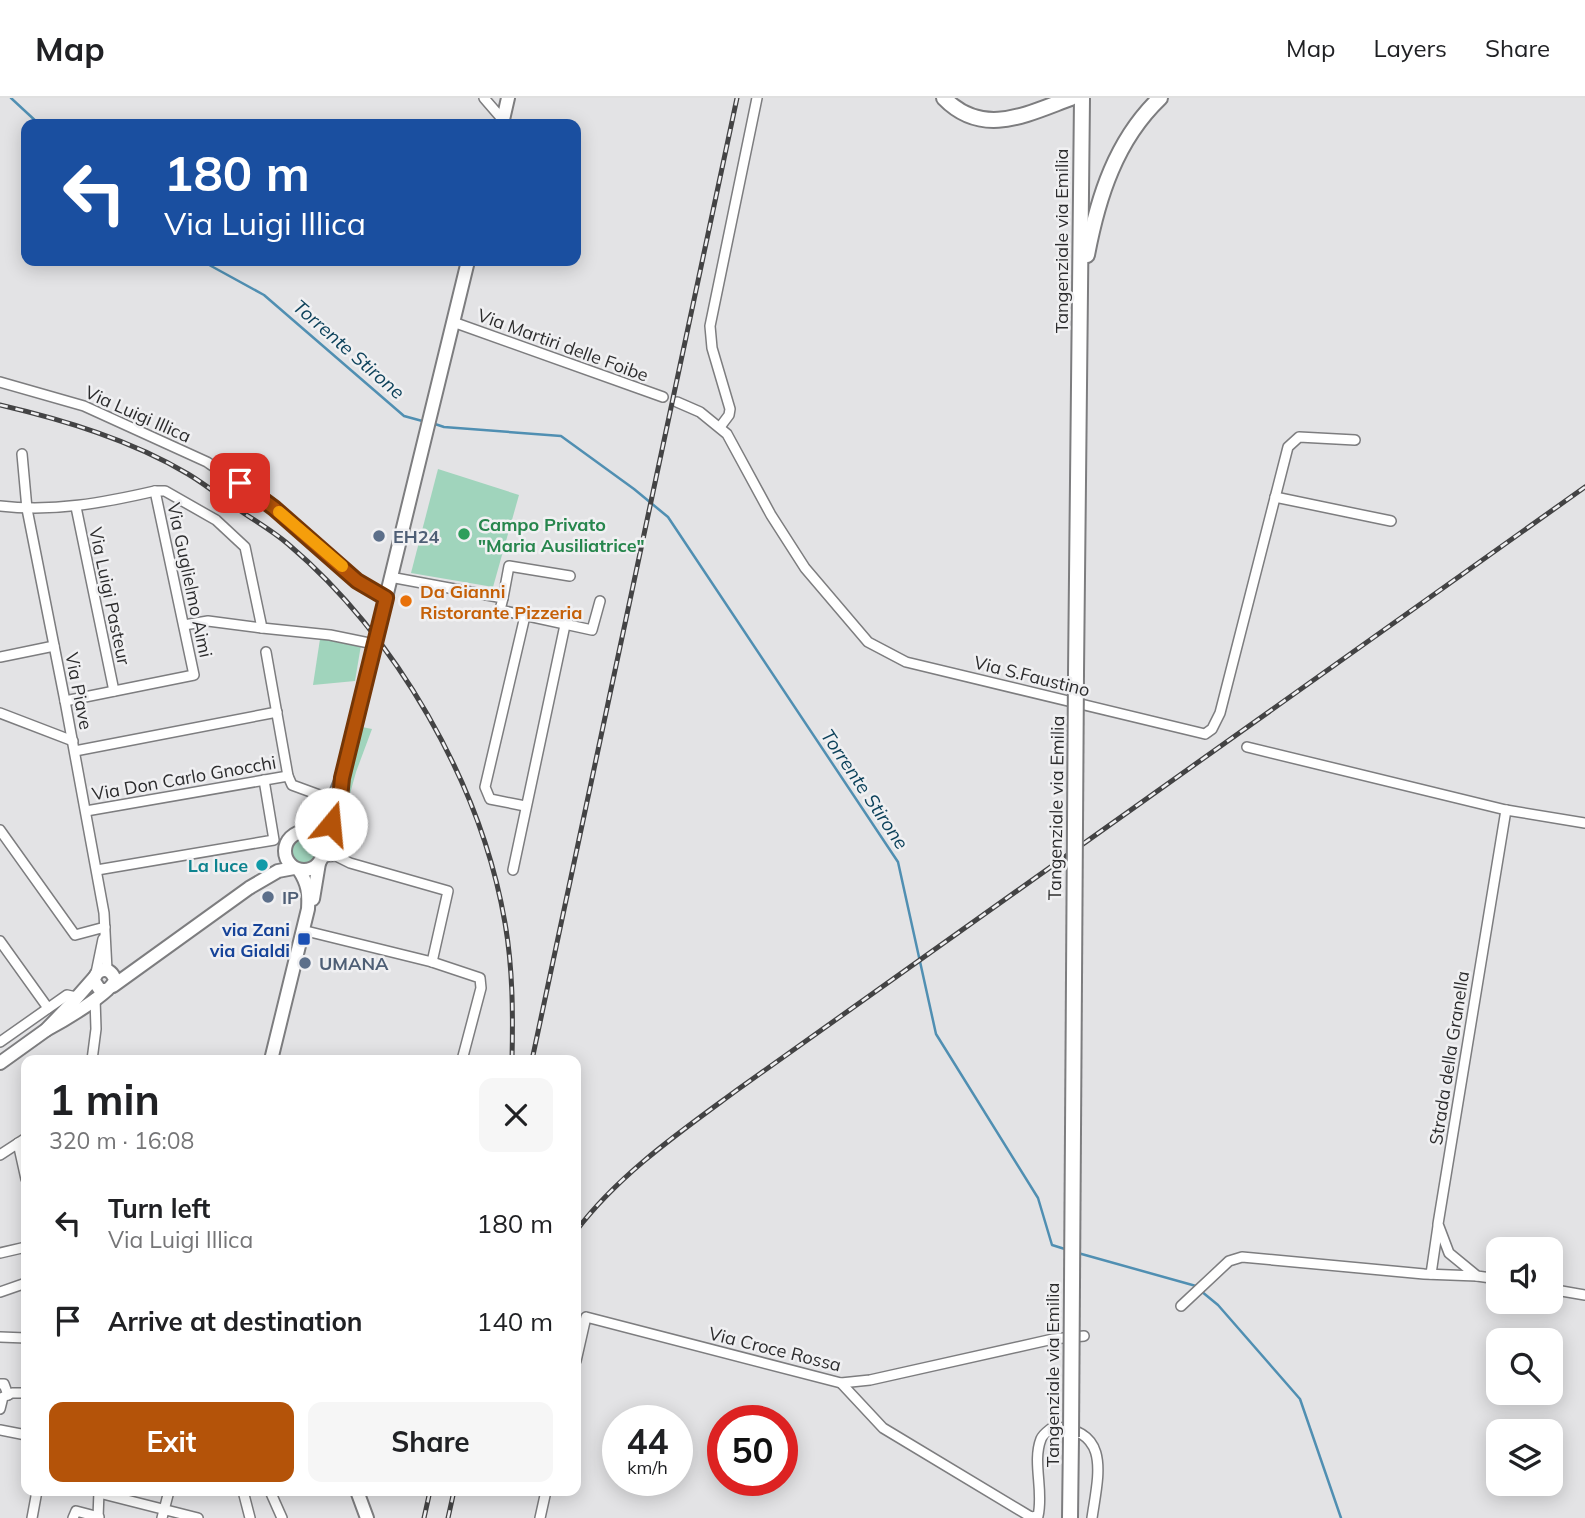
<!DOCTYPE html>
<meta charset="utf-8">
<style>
body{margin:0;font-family:Mulish,sans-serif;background:#f6f6f6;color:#202124;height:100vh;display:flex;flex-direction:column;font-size:26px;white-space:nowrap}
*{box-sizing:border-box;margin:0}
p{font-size:23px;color:#757577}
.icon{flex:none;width:38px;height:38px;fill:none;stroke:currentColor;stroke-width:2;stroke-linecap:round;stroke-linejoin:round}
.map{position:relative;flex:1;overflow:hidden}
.side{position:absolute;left:21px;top:957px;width:560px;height:441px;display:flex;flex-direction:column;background:#fff;border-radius:14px;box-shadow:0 4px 18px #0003}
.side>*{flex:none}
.guide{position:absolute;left:21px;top:21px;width:560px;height:147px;border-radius:14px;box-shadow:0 4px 18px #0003;background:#1a4fa0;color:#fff;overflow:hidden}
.controls{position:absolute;left:1486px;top:1139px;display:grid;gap:14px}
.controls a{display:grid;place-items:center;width:77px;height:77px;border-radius:14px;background:#fff;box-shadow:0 4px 18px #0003;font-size:35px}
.speed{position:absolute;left:602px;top:1307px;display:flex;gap:14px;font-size:35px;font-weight:700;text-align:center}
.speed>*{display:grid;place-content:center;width:91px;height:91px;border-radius:50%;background:#fff;box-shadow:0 4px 18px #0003;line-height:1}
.speed small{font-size:18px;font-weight:400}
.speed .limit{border:10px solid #d22;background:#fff;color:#111}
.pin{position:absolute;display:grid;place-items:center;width:60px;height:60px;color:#fff;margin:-30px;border-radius:14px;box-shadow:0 4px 10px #0006}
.me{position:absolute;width:77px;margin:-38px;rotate:17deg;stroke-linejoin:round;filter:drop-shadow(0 0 5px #0008)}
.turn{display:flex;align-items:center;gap:24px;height:147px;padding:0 28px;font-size:32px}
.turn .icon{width:91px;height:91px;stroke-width:2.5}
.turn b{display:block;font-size:49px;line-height:60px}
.round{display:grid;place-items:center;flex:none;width:74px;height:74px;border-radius:14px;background:#f6f6f6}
.overview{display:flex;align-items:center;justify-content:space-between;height:119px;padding:0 28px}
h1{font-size:42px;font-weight:700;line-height:52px}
.button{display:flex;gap:14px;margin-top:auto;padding:14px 28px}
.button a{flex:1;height:80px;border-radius:14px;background:#b45309;color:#fff;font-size:28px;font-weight:700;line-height:80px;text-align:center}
.button a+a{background:#f6f6f6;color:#202124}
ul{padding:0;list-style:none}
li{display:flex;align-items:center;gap:21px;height:98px;padding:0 28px}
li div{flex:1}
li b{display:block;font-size:26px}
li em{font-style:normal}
header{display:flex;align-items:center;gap:42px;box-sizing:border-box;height:98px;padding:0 35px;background:#fff;border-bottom:2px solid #e0e0e0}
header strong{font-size:33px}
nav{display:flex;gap:38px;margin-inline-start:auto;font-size:24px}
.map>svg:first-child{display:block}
.green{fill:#a0d4bc}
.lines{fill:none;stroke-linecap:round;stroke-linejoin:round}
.stream{stroke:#508fb2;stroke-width:2.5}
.street-casing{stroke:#7d7d7f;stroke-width:12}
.secondary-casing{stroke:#7d7d7f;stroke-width:16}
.primary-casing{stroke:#7d7d7f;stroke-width:18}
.street{stroke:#fff;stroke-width:9}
.secondary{stroke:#fff;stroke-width:12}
.primary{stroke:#fff;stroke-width:14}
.rail-casing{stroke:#434344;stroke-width:5}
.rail{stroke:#f0f0f2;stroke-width:2.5;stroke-dasharray:8;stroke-linecap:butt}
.primary-bridge-casing{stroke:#7d7d7f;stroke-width:18;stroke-linecap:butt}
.primary-bridge{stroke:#fff;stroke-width:14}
.route-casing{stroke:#753606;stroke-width:18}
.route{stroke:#b45309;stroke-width:12}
.slow{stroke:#f59e0b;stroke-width:12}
.leisure-dot{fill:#2e9e5b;stroke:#f0f0f2;stroke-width:2.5}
.service-dot{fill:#5c6f8a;stroke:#f0f0f2;stroke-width:2.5}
.food-dot{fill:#e8710a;stroke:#f0f0f2;stroke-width:2.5}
.culture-dot{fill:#0f9aa8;stroke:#f0f0f2;stroke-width:2.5}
.transit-dot{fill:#1a4fb4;stroke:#f0f0f2;stroke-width:2.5}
.labels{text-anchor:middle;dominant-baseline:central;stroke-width:5;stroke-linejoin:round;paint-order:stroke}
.street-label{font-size:18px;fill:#2c2c2d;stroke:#f0f0f2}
.leisure-label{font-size:18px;font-weight:bold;fill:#27864d;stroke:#f0f0f2;text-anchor:start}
.service-label{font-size:18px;font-weight:bold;fill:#4e5e75;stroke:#f0f0f2;text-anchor:start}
.food-label{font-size:18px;font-weight:bold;fill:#c56008;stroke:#f0f0f2;text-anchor:start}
.culture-label{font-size:18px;font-weight:bold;fill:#0d838f;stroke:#f0f0f2;text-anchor:end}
.transit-label{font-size:18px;font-weight:bold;fill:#164399;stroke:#f0f0f2;text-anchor:end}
.water-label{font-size:19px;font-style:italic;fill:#0d425b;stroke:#f0f0f2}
</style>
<header>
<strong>Map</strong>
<nav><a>Map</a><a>Layers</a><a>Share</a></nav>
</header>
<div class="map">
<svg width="1585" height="1420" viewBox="0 0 1585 1420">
<rect width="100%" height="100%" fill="#e3e3e5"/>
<g class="green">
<polygon points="438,371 519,397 493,489 411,475"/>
<polygon points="320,541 342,542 361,547 355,583 313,587"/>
<polygon points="362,629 372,631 356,674 340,732 333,728 342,710"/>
<circle cx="304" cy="752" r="13"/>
</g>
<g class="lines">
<g class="stream">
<polyline points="11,0 39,26"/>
<polyline points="202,163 264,197 404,318 426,324"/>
<polyline points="432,325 444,329 561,338 634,391 668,419 898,764 936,936 1038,1100 1052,1147 1068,1152"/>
<polyline points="1078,1155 1196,1188"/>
<polyline points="1201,1193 1218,1207 1300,1301 1341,1420"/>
</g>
<g class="street-casing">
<g id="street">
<polyline points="484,0 503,22"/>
<polyline points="453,224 663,299"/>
<polyline points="0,284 84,308 207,364 274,410 357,483 386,500"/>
<polyline points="677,304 700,314 727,336 771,417 805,470 868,544 906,564 1205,636 1212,631 1220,615 1288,349 1299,339 1355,342"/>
<polyline points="720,329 729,317 730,311 712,250 710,228 757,0"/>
<polyline points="22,356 27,411 65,603 104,815 107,872"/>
<polyline points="1275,399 1391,423"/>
<path d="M0,408C54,414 103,405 155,393H165L216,422L245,449L262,530L330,537L374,546"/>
<polyline points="76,409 114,593"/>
<polyline points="390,479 503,500 500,512 592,532 600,503"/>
<polyline points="503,500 509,468 570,478"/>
<polyline points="184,527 208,523 262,530"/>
<polyline points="266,554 288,678 292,687 322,698"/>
<polyline points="0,559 54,548"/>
<polyline points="65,603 194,577 155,393"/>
<polyline points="0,615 73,643"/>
<polyline points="1247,649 1506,712 1585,725"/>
<polyline points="75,653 277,614"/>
<polyline points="525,708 490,701 485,689 525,518"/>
<polyline points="86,713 288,678"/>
<polyline points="0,732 75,837 105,829"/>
<polyline points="322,759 336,758 350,765 448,793 432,864"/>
<polyline points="97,772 274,742 264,682"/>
<polyline points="513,772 565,527"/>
<polyline points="302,832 432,864 480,880 481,890 462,962"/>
<polyline points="0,843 48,910"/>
<polyline points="96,875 103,841"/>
<polyline points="0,944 67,897 76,899"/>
<polyline points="92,962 96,931 95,900"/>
<polyline points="18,1045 26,1081"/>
<polyline points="0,1057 26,1040"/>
<polyline points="0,1155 26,1149"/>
<polyline points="1431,1176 1438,1128"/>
<polyline points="1498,1181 1477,1178 1449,1155 1438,1126 1506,712"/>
<polyline points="1550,1191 1585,1197"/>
<polyline points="0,1194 26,1185"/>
<polyline points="1181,1208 1229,1163 1242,1159 1424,1176 1477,1178"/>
<polyline points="0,1239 26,1240"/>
<polyline points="576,1263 586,1219 841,1285 870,1282 1053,1241 1084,1238"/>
<path d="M841,1285L883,1330L1031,1419L1038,1418C1044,1393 1032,1364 1041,1341C1043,1336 1048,1333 1053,1329C1112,1331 1098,1378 1092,1420"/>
<polyline points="0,1286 4,1286 8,1297"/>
<polyline points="0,1311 3,1299 12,1295 26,1295"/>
<polyline points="0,1332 26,1337"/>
<polyline points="243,1393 250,1420"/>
<polyline points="270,1393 282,1420"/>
<polyline points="99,1395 198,1420"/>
<polyline points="32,1420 37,1393"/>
<polyline points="73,1420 76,1413 99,1419"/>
<polyline points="98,1420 99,1393"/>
<polyline points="162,1420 169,1393"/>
<polyline points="540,1420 546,1393"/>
</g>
</g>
<g class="secondary-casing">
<g id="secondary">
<polyline points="502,26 508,0"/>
<path d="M302,733C326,723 333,703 342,680L468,163"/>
<circle cx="304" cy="753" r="19"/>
<polyline points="323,748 338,706"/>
<polyline points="313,801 319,765"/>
<polyline points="113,888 249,790 278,773 294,770"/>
<polyline points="75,912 72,905 94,880"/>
<path d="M46,932C61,924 111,895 115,882C111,868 96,869 94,883L100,892H107"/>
<path d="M271,962L308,811C309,795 308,786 299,772"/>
<polyline points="0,965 46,932 72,905"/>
<polyline points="357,1393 367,1420"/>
</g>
</g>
<g class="primary-casing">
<g id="primary">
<path d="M944,0C983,40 1027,16 1071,0"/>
<path d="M1087,157C1098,99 1116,42 1160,0"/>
<polyline points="1076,575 1082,0"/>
<polyline points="1070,1420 1071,1339"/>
</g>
</g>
<use href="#street" class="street"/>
<use href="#secondary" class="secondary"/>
<use href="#primary" class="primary"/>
<g class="rail-casing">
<g id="rail">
<path d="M0,307C64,322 131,342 188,376C208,388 226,403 245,416C259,425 275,435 288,446C396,538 481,685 505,825C513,871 513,917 512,962"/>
<polyline points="532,962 737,0"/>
<path d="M576,1133C619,1076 680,1034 737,992L1585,389"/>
<polyline points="424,1420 430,1393"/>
<polyline points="448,1420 454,1393"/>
</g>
</g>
<use href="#rail" class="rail"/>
<g class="primary-bridge-casing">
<polyline id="primary-bridge" points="1071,1339 1076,575"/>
</g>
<use href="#primary-bridge" class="primary-bridge"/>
</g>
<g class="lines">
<g class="route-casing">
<polyline id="route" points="240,385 274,410 357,483 386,500 342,680 340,700 331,726"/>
</g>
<use href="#route" class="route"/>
<polyline class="slow" points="279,414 342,468"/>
</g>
<circle class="leisure-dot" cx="464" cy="436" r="7"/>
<g class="service-dot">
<circle cx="379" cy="438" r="7"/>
<circle cx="268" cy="799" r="7"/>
<circle cx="305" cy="865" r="7"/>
</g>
<circle class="food-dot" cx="406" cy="503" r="7"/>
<circle class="culture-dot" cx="262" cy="767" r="7"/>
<rect class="transit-dot" x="297" y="834" width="14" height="14" rx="3.5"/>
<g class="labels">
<g class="street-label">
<text transform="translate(1061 143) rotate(-90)">Tangenziale via Emilia</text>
<text transform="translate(563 247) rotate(20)">Via Martiri delle Foibe</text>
<text transform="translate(138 316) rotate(24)">Via Luigi Illica</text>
<text transform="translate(190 482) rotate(78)">Via Guglielmo Aimi</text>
<text transform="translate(110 498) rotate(78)">Via Luigi Pasteur</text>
<text transform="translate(1032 578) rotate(14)">Via S.Faustino</text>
<text transform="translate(79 593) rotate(79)">Via Piave</text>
<text transform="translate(184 680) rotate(-10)">Via Don Carlo Gnocchi</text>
<text transform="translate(1056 710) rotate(-89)">Tangenziale via Emilia</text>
<text transform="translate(1449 960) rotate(-81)">Strada della Granella</text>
<text transform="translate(775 1251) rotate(14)">Via Croce Rossa</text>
<text transform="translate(1052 1277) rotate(-90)">Tangenziale via Emilia</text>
</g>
<g class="leisure-label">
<text x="478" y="426">Campo Privato<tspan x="478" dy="21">"Maria Ausiliatrice"</tspan></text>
</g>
<g class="service-label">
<text x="393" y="438">EH24</text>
<text x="282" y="799">IP</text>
<text x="319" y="865">UMANA</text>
</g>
<g class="food-label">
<text x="420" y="493">Da Gianni<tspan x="420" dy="21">Ristorante Pizzeria</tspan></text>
</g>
<g class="culture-label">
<text x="248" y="767">La luce</text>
</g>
<g class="transit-label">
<text x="290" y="831">via Zani<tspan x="290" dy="21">via Gialdi</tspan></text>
</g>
<g class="water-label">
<text transform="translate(349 251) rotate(41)">Torrente Stirone</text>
<text transform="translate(865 691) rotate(56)">Torrente Stirone</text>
</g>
</g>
</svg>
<div class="controls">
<a><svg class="icon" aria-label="sound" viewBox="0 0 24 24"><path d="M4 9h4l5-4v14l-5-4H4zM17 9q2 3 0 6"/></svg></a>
<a><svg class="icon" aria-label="search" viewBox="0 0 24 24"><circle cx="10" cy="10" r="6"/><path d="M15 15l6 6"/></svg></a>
<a><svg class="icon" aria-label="layers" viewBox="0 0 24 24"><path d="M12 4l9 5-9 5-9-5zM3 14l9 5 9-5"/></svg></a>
</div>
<div class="speed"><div>44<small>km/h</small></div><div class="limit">50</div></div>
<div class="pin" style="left:240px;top:385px;background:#d93025"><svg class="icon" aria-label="arrive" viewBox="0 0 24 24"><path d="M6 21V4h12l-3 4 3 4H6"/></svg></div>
<svg class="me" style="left:331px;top:726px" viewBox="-20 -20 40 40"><circle r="19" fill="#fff"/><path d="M0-13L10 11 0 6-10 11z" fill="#b45309"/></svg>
<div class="guide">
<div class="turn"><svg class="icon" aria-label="left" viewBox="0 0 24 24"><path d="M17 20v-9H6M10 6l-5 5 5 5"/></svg><div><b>180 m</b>Via Luigi Illica</div></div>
</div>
<section class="side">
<div class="overview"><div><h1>1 min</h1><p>320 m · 16:08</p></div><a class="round"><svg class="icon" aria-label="close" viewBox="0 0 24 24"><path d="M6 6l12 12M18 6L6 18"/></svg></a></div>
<ul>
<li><svg class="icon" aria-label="left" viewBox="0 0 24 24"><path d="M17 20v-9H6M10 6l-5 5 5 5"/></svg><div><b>Turn left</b><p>Via Luigi Illica</p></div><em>180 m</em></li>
<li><svg class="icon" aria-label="arrive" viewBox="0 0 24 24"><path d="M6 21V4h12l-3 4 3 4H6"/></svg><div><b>Arrive at destination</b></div><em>140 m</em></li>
</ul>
<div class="button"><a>Exit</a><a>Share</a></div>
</section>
</div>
